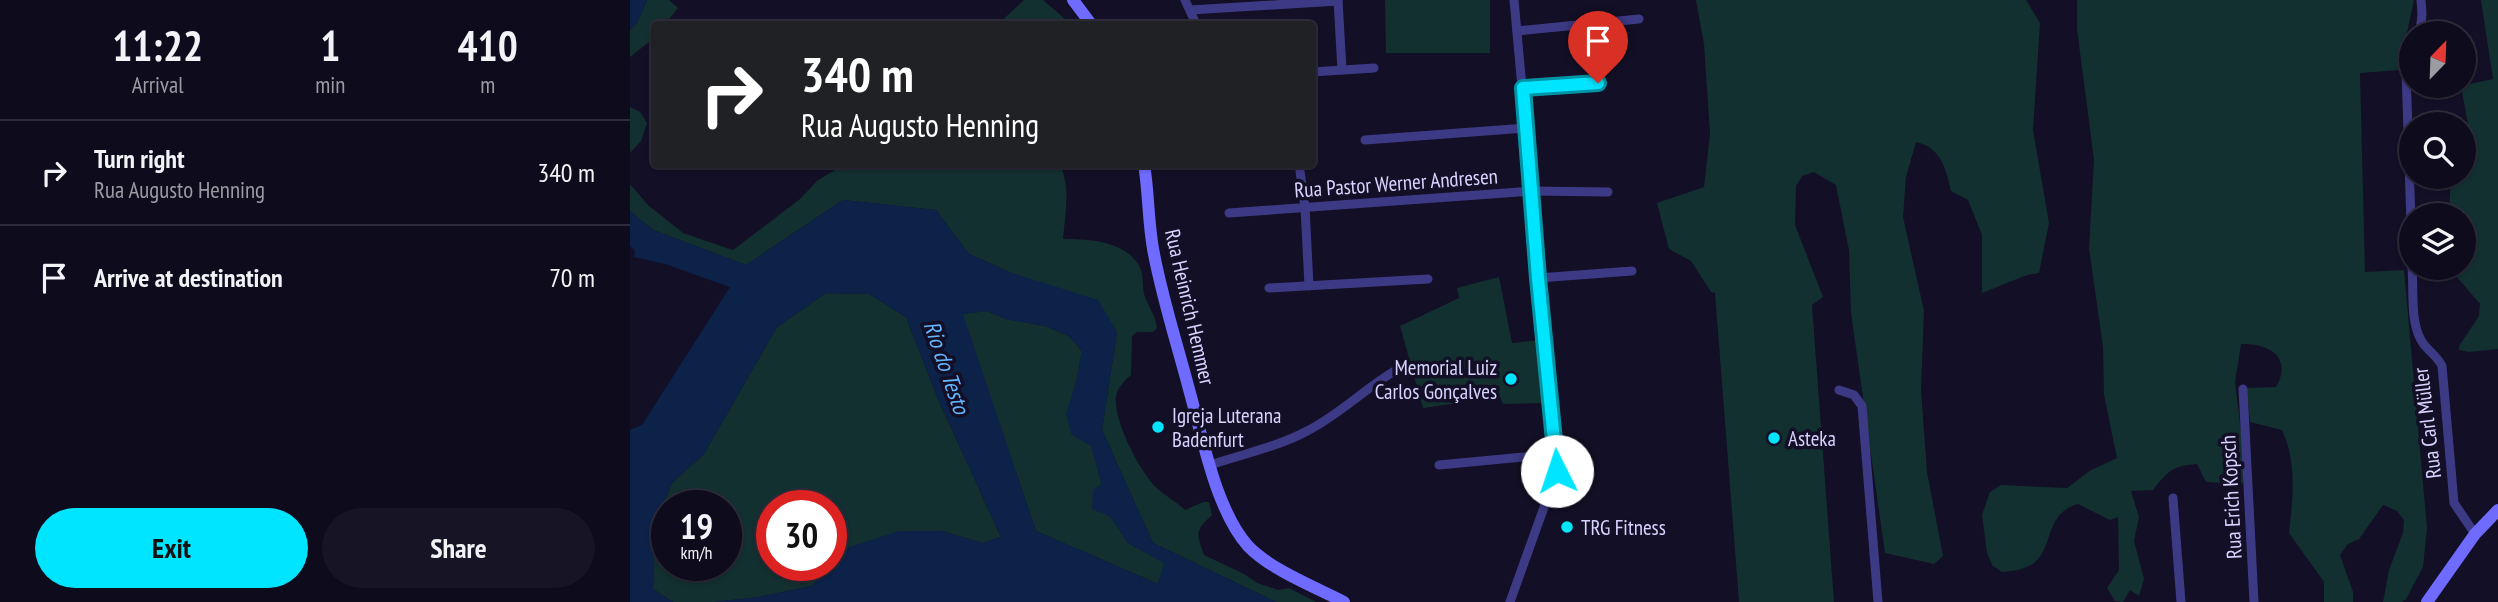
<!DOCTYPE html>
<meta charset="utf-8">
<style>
body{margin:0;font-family:"PT Sans Narrow",sans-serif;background:#171425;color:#f1f3f6;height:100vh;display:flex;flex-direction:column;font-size:26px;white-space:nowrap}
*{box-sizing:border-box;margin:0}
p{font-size:23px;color:#9b9ba3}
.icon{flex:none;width:38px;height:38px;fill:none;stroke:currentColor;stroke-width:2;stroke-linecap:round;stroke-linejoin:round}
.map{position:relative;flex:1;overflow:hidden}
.details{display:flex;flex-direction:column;background:#0e0b1c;width:630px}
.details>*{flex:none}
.top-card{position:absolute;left:21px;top:21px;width:665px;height:147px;border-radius:7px;box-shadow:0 2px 5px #0004,0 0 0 2px #2e2b3b;background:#202124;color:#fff;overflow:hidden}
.needle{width:46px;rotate:23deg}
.tools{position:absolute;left:1769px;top:21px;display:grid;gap:14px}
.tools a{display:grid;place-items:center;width:77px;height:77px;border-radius:50%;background:#0e0b1c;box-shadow:0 2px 5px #0004,0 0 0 2px #2e2b3b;font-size:35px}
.speed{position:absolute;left:21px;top:490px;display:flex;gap:14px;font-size:35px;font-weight:700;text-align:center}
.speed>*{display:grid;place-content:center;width:91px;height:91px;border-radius:50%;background:#0e0b1c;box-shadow:0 2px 5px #0004,0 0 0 2px #2e2b3b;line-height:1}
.speed small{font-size:18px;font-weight:400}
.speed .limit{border:10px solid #d22;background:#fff;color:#111}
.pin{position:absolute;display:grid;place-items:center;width:60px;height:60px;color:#fff;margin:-72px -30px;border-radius:50% 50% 50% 0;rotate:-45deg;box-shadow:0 0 7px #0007}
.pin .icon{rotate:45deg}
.me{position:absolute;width:77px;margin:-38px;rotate:356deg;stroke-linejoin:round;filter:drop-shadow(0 0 5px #0008)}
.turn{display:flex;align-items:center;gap:24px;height:147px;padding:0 35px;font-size:32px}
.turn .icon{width:91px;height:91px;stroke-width:2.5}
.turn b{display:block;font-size:49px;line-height:60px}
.eta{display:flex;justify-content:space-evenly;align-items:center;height:119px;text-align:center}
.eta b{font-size:42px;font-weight:600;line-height:49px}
.primary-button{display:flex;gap:14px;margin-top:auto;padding:14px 35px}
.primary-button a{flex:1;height:80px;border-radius:42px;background:#00e5ff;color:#111;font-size:28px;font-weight:600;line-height:80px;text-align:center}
.primary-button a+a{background:#171425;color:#f1f3f6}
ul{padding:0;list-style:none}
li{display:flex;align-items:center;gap:21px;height:105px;padding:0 35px;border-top:2px solid #2e2b3b}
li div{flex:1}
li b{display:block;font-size:26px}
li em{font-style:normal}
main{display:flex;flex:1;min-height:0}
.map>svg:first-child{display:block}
.green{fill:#12302f;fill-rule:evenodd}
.water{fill:#0c2248;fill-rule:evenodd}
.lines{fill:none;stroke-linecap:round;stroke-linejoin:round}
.street{stroke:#3d3a85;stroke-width:9}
.secondary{stroke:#6f6bff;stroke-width:12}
.route-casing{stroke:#0095a6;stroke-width:18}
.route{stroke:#00e5ff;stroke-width:12}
.poi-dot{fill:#00e5ff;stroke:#130f26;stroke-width:2.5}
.labels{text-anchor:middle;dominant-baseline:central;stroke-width:7;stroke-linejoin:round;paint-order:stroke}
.street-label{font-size:21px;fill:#d9d4ff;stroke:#130f26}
.poi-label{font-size:21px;fill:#d9d4ff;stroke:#130f26;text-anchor:start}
.water-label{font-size:23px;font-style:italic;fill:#62b6ff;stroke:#130f26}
</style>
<main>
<section class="details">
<div class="eta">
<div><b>11:22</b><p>Arrival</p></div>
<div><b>1</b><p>min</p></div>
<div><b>410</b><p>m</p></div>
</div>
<ul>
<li><svg class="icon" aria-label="right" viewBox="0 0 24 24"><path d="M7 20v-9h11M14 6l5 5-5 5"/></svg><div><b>Turn right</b><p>Rua Augusto Henning</p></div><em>340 m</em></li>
<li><svg class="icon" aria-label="arrive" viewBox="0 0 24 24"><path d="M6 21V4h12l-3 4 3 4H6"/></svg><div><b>Arrive at destination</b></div><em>70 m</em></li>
</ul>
<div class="primary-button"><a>Exit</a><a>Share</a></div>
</section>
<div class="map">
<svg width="1868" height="602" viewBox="0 0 1868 602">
<rect width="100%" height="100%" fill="#130f26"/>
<g class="green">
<polygon points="17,0 39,0 48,8 35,24 24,24 24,38 0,57 0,30 7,23"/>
<polygon points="394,0 413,0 441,24 368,24"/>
<polygon points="755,0 860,0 860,53 756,53"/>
<path d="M1066,0H1396L1410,23L1403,130L1419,223L1409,273L1397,275L1352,293V235L1338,200L1321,191C1316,169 1311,147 1286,142L1276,177L1273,217L1294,311L1291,390L1297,472L1313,556L1304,564L1255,553L1221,313L1219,250L1206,185L1184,172L1172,176L1166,186L1165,225L1193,297L1182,305L1204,602H1109L1085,293L1081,292L1061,261L1039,249L1027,203L1074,187L1080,134L1074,44Z"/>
<path d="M1447,0H1784L1769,70L1730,73L1735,272L1774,270L1797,528L1793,567L1776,599L1772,602H1753L1759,570L1773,533L1774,520L1767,511L1753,505L1729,539L1718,544L1710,555L1723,592V602H1694V582L1659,533C1663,499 1667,462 1652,430L1620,422L1617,388L1646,387C1663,357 1639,343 1611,344L1605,382L1614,457L1613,483L1609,484L1576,482L1567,464C1542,466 1538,471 1523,490L1501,491L1509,517L1504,541L1514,579L1509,596L1500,590L1493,602L1485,601L1477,588L1489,570L1488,517L1480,520L1448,504C1410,514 1427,558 1394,568C1387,571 1379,571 1372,572L1362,565L1357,553L1352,515L1360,492L1371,485L1437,488L1461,470L1487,458L1474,395L1473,347L1459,248L1464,160L1447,29Z"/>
<polygon points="1851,0 1868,0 1868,349 1839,352 1829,350 1829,346 1849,316 1850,304 1821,270 1821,268 1834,268 1834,215 1819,215 1819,211 1821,177 1834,177 1834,132 1839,130 1831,86 1863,79"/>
<polygon points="0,107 10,112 17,123 11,141 0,153"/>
<path d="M213,165H430C441,187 435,215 433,239C460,239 499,241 511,270C514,278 512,289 515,297C519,308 526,316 527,328L523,332H507L502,336L501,375C494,381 487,388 486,397C483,420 511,475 529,490C537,497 547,502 555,510L573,502H579L582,515C565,531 566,533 574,555L614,574L627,583L648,590L659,588L686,602H646L523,543L472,430L487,332L379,272L339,254L306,210L213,200L116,265L23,230L0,211V184L18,205L53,233L103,250L170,199L187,181Z"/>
<polygon points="869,277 882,343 909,340 917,403 873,404 870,397 793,408 770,326 829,298 827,288"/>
<path d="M196,293L239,294L276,317L308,399L371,537L352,543L312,531L213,549L201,563V506H142V565H200L182,586L128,597L84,602H43L23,589L25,523L42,483L74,454L147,327ZM37,506H96V565H37Z"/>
<polygon points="357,311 376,319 415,326 439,336 452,351 447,378 441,434 461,445 481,517 498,543 535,563 528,584 406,531 332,314"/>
</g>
<g class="water">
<polygon points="0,0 17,0 7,23 0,30"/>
<path d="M213,200L306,210L339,254L379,272L468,300L487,332L472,430L523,543L646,602H84L128,597L182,586L213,549L269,531H312L352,543L371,537L308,399L276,317L239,294L196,293L147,327L74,454L42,483L25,523L23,589L43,602H0V430L12,425L100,287L35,264L4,257L5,251L0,246V211L23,230L116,265ZM357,311L376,319L415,326L439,336L452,351L447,378L436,414L441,434L461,446L472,484L463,490L462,509L481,517L498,543L534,563L528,584L406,531L333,314Z"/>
</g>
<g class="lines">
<g class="street">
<polyline points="555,0 566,24"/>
<polyline points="708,0 712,70"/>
<polyline points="560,10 708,1"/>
<polyline points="887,31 1009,19"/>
<polyline points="1790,33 1792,14 1791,0"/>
<polyline points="1782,52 1776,71 1782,254"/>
<polyline points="682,72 744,68"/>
<polyline points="893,88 968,83"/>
<polyline points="735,140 896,128"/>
<polyline points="669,164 675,207 679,286"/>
<polyline points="599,213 902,191 978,192"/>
<path d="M1782,268C1784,290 1780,321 1791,340C1796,350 1807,355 1812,366L1824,503L1845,534"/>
<polyline points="908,278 1002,271"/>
<polyline points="639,288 798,279"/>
<polyline points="1613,389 1624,602"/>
<polyline points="1209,390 1224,395 1232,406 1248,602"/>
<path d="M580,465C610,455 650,446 677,431C713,413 740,383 775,365"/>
<polyline points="809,465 926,454"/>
<polyline points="1543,498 1551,602"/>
<polyline points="880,602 927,471 884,0"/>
</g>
<g class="secondary">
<polyline points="443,0 461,24"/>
<path d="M514,164C519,194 518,225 524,254C533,301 548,347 560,393C573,439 586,510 618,546C641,570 685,587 714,602"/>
<polyline points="1797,602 1845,534 1868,510"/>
</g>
</g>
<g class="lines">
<g class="route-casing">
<polyline id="route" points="927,471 908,278 893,88 968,83"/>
</g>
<use href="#route" class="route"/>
</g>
<g class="poi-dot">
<circle cx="881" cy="379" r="7"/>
<circle cx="528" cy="427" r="7"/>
<circle cx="1144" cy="438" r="7"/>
<circle cx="937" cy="527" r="7"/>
</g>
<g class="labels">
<g class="street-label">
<text transform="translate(766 183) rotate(-4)">Rua Pastor Werner Andresen</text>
<text transform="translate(560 307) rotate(77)">Rua Heinrich Hemmer</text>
<text transform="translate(1797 423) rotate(-97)">Rua Carl Müller</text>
<text transform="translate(1601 497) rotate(-93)">Rua Erich Kopsch</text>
</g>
<g class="poi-label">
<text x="867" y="367" text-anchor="end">Memorial Luiz<tspan x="867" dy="24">Carlos Gonçalves</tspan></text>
<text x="542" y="415">Igreja Luterana<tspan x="542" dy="24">Badenfurt</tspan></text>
<text x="1158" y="438">Asteka</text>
<text x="951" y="527">TRG Fitness</text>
</g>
<g class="water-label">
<text transform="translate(317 367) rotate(71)">Rio do Testo</text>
</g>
</g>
</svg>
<div class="tools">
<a><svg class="needle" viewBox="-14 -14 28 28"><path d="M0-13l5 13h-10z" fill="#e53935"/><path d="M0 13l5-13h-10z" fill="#9b9ba3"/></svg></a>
<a><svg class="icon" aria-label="search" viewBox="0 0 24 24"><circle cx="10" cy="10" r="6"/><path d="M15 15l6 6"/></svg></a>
<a><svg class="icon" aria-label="layers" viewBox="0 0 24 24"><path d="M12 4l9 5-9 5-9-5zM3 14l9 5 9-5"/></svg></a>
</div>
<div class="speed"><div>19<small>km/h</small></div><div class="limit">30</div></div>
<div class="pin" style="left:968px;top:83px;background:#d93025"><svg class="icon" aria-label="arrive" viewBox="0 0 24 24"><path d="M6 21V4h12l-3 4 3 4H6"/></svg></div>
<svg class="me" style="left:927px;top:471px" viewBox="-20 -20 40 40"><circle r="19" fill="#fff"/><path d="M0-13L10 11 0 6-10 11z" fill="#00e5ff"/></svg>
<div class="top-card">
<div class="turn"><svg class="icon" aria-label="right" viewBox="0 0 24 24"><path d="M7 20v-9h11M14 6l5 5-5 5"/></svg><div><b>340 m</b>Rua Augusto Henning</div></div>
</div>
</div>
</main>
